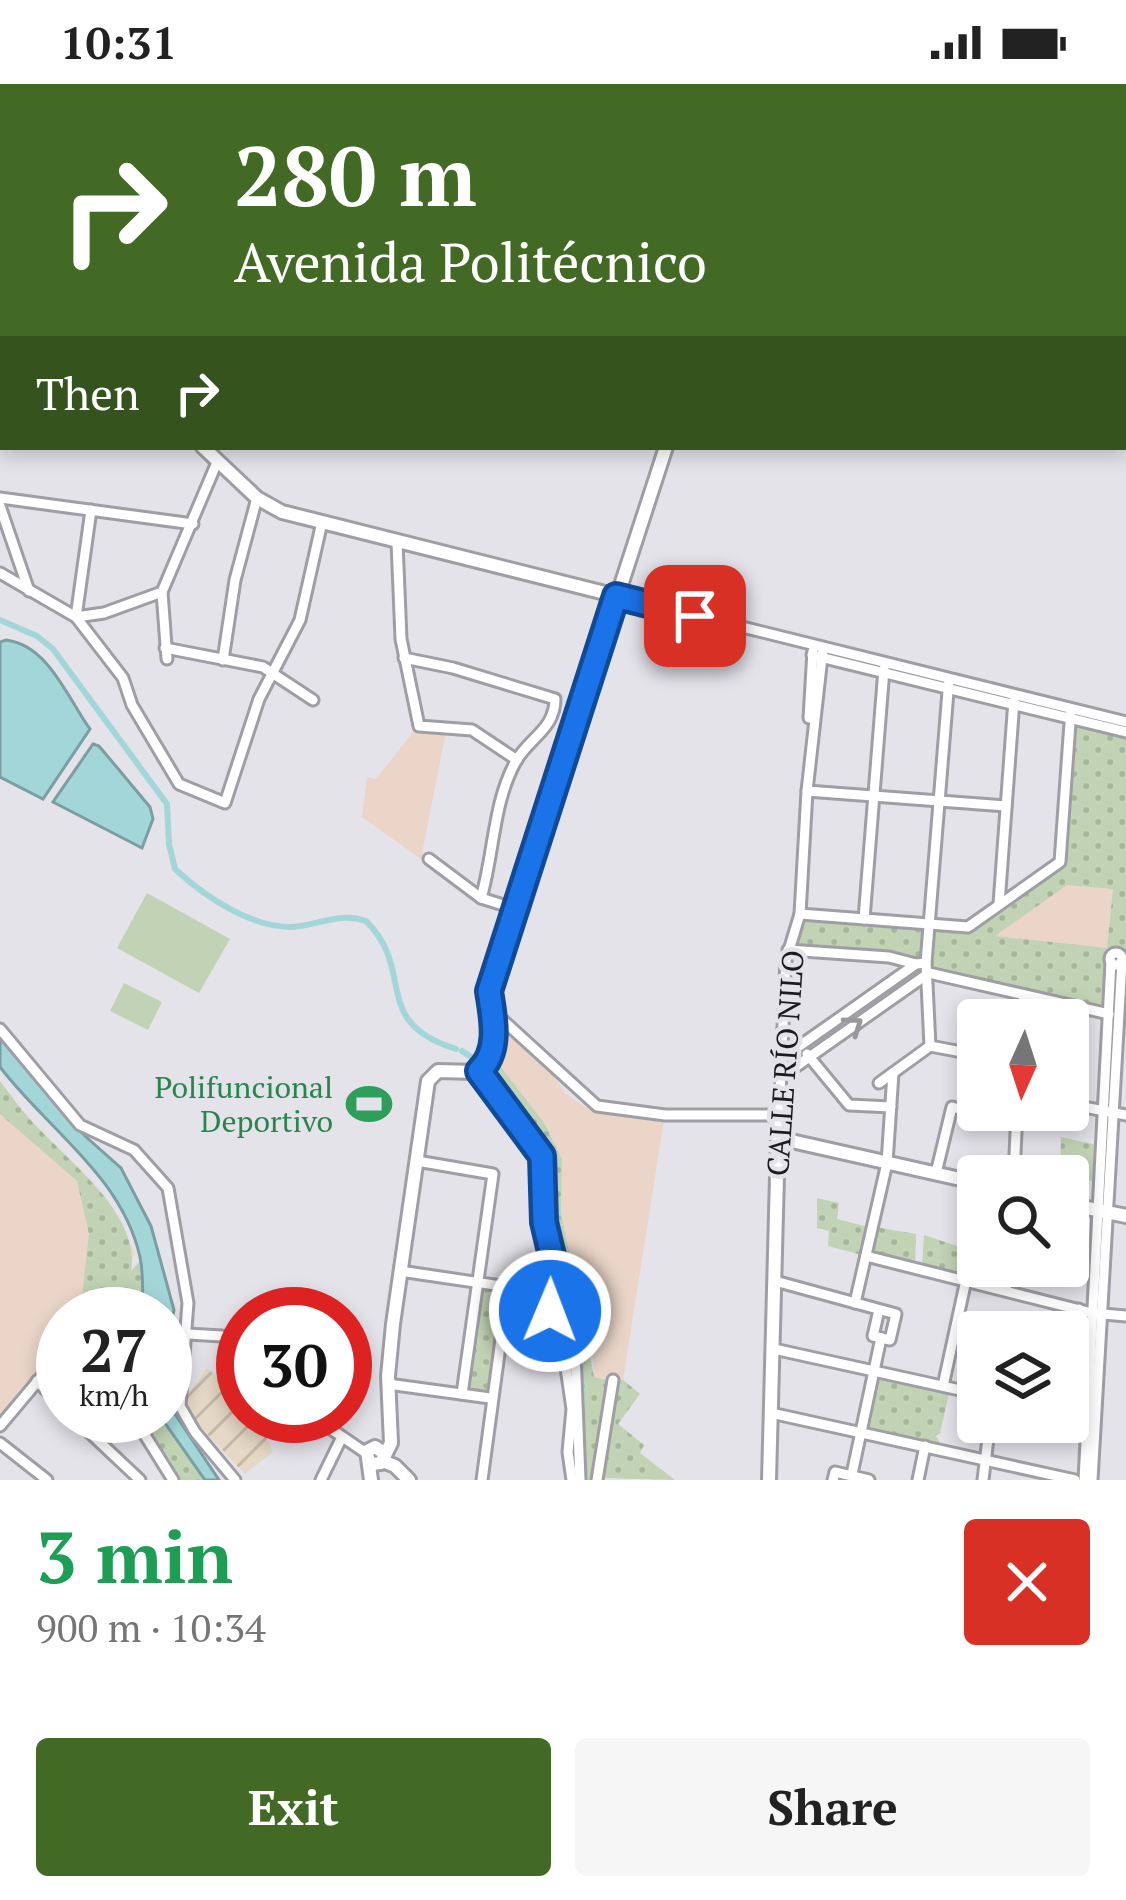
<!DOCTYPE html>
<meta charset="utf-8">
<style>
body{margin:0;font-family:"PT Serif",serif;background:#f6f6f6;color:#222;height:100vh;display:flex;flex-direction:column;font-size:45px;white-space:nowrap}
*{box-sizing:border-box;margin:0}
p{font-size:39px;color:#767676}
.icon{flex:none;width:66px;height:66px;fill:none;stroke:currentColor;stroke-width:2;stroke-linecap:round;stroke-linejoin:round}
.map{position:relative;height:1396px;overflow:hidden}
.side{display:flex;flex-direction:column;background:#fff;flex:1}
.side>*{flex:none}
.hud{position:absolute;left:0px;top:0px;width:1128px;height:366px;box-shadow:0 6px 18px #0003;background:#436a25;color:#fff;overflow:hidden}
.needle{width:78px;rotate:183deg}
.controls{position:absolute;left:957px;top:915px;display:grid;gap:24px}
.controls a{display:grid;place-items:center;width:132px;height:132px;border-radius:12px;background:#fff;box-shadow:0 6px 18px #0003;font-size:60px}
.speed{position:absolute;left:36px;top:1203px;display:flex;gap:24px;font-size:60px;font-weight:700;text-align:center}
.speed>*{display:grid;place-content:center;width:156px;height:156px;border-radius:50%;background:#fff;box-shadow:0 6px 18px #0003;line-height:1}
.speed small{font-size:30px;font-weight:400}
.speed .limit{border:18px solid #d22;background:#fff;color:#111}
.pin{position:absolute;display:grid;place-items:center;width:102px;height:102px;color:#fff;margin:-51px;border-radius:24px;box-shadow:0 6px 18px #0006}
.me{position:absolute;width:132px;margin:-66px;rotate:1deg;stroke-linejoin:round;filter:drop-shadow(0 0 9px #0008)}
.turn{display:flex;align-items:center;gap:42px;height:252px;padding:0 36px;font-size:54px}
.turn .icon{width:156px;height:156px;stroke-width:2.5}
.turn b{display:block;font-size:84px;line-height:102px}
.then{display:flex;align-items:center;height:114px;padding:0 36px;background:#0003;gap:24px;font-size:45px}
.round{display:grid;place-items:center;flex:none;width:126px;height:126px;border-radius:12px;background:#f6f6f6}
.overview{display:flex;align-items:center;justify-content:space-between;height:204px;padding:0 36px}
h1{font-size:72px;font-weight:700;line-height:90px;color:#1e9e55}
.cta{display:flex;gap:24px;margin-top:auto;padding:24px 36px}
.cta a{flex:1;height:138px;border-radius:12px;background:#436a25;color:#fff;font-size:48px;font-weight:700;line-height:138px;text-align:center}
.cta a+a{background:#f6f6f6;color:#222}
.status{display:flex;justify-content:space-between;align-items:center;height:84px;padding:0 60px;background:#fff;direction:ltr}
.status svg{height:33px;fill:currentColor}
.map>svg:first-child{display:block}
.industrial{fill:url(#industrial-furrows)}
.education{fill:#ead5c8}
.green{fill:url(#green-dots);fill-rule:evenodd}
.pitch{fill:#c1d3b4}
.water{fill:#a3d6d9;stroke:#7a9ea1;stroke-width:3}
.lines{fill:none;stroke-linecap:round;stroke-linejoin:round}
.canal{stroke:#a3d6d9;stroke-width:6}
.minor-casing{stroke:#9f9ea5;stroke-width:15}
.major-casing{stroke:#9f9ea5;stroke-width:18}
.minor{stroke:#fff;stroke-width:9}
.major{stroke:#fff;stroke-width:12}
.oneway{stroke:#99989a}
.route-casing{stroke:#114b97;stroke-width:30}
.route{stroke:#1a73e8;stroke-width:21}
.labels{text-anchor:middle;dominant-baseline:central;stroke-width:9;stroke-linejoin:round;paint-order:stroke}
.street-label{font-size:30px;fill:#1c1b1e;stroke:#e4e3ea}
.leisure-label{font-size:30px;fill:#27864d;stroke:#e4e3ea;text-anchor:end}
</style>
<div class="status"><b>10:31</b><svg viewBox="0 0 49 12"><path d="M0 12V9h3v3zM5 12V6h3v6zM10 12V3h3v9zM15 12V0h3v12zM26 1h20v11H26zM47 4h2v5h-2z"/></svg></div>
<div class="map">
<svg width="1126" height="1396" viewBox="0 0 1126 1396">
<defs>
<pattern id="industrial-furrows" width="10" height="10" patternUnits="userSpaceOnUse" patternTransform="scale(3)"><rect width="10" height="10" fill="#e5d8c5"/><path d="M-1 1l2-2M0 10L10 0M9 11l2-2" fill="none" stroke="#c4b9a9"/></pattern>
<pattern id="green-dots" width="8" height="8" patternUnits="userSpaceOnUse" patternTransform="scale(3)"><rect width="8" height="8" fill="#c1d3b4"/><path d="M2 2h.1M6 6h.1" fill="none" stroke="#a5b59a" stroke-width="1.8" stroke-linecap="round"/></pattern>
</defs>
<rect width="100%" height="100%" fill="#e4e3ea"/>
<polygon class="industrial" points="243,1280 243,1332 289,1332 266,1353 273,1368 245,1390 190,1332 183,1318 207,1284 226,1301"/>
<g class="education">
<polygon points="414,647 446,647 421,775 362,733 367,693 376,695"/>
<polygon points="1067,800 1113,804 1107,865 993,853"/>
<polygon points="511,953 552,989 565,1009 588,1025 634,1035 664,1036 623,1296 594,1293 593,1276 564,1210 571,1178 561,1128 562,1075 545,1040 501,983 497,970 499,957"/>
<polygon points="0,997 23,1028 106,1114 135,1170 92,1230 63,1230 63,1262 0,1338"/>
</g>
<g class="green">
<path d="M1081,641L1126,652V866L1107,865L1105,919L1098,923L932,886L933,844L970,847L1065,784L1075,646ZM1067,801L1113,805L1107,864L995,852Z"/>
<polygon points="804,832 925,844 923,873 919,876 892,870 796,864"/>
<polygon points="497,970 501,983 545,1040 562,1075 561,1128 571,1178 565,1210 587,1254 594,1293 609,1296 594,1396 582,1396 581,1297 577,1266 552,1226 546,1083 486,990"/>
<path d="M0,997C8,1007 15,1018 23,1027C57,1070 142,1126 131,1187L141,1176L143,1230H80L89,1150L77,1097L0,1030Z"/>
<polygon points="1061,1053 1097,1061 1095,1098 1060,1090"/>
<polygon points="817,1114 839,1119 837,1135 868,1143 862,1171 828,1162 829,1147 817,1144"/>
<polygon points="875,1143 916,1150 915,1180 869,1171"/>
<polygon points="924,1151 963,1164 963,1177 1005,1187 1004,1198 1000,1201 922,1182"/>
<polygon points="483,1203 505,1208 489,1307 485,1310 467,1306"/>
<polygon points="881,1295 949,1310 940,1349 936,1352 941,1361 870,1347 867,1343 876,1301"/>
<polygon points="617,1296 623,1296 640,1310 618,1340 644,1361 640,1369 675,1396 602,1394"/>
<polygon points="138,1332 160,1332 205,1396 179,1396"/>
</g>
<g class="pitch">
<polygon points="147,809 230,855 199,909 117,864"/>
<polygon points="124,899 162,918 148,946 110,927"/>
</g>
<g class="water">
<path d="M6,556C48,561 67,613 90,645L43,715L0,693V558Z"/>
<polygon points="93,660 99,662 150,723 153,735 142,764 53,718"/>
<path d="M0,954L85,1052L121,1084L151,1142L174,1226L170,1246L175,1330L219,1396H205L160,1332H165V1230H143C142,1212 144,1191 140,1173C122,1092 47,1045 0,983Z"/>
</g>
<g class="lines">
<g class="canal">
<polyline points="150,3 155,0"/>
<path d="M0,536L37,552L53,565L167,720L169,760L175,785C205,813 258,849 301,842C324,838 343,829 366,837C417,887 369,938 456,965"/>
<polyline points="462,967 482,980"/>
<polyline points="489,986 545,1064 549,1113"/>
<polyline points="550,1138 558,1183 554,1218 581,1272 582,1362"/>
</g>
<g class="minor-casing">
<g id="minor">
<polyline points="599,0 600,3"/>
<polyline points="1097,0 1109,3"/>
<polyline points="160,3 165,0"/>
<polyline points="631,3 635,0"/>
<polyline points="1125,7 1126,7"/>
<polyline points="0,123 3,120"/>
<polyline points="1125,124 1126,124"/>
<polyline points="1125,173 1126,174"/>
<polyline points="1125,220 1126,220"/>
<polyline points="0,414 193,440"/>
<polyline points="0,422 29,507"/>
<polyline points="91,426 76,533 123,594 132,621 179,700 225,719 259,615 300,536 322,438"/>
<polyline points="397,458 401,555 419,642 472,646 517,676"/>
<polyline points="0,489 76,533 104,529 162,508 218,376"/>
<polyline points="162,508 167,575"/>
<polyline points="617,512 1126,638"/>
<polyline points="165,564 263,583 313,616"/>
<polyline points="812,571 1126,648"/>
<path d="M404,574L453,584L555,615C555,645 529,654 516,677C493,718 494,770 481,814"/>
<polyline points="223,576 235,496 257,414"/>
<polyline points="809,634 813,567"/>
<polyline points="807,707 1006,722"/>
<polyline points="429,775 481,814 516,825"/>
<polyline points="999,820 1014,616"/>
<polyline points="800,830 968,843 1060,778 1071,625"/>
<polyline points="864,835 884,585"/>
<polyline points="788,866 889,873 916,880"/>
<circle cx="1116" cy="875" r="6"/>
<polyline points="929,889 1109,930"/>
<polyline points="496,930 597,1022 665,1031 778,1031"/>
<polyline points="1022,936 1024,911"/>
<polyline points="0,945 80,1041 134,1066 168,1104 188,1219 180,1322 195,1348 235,1396"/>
<polyline points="930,962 926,879 949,595"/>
<polyline points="930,962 978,971"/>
<polyline points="807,970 849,1021 891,1023"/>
<polyline points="781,975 916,880 926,879"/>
<polyline points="479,987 531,1054 544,1083 545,1138 553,1185 549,1219 575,1267 580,1396"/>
<polyline points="781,993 929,889"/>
<polyline points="879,999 930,962"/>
<polyline points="1068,1020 1126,1031"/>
<polyline points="778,1054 786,876 800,830 807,707 823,564"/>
<polyline points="417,1077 493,1090 462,1310"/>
<polyline points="936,1089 952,1023 978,1030"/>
<polyline points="1014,1092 1017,1026"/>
<polyline points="866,1172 1092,1229 1126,1232"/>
<polyline points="400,1187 549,1209"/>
<polyline points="775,1197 896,1230 890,1256 873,1252 879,1226"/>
<polyline points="1006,1205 1008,1182"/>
<polyline points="855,1219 887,1079 893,989"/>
<polyline points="98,1230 110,1218"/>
<polyline points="188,1250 222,1252 243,1271"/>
<polyline points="774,1265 978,1310"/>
<polyline points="1068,1269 1079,1225"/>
<polyline points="564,1270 572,1325 568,1368 572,1396"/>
<polyline points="37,1297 63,1323"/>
<polyline points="388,1300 490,1314"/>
<polyline points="943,1302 966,1196"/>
<polyline points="771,1329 1075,1396"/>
<polyline points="72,1332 140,1396"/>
<polyline points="133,1332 173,1396"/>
<polyline points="312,1332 366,1369"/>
<polyline points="0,1342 63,1267"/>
<polyline points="0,1359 47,1396"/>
<polyline points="852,1390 881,1254"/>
<polyline points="321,1396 341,1355"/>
<polyline points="482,1396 508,1203"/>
<polyline points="597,1396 613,1296"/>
<polyline points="833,1396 835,1388 869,1396"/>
<polyline points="918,1396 925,1362"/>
<polyline points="983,1396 990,1338"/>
<polyline points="1084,1396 1111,878"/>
<polyline points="1092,1396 1122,877"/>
</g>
</g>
<g class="major-casing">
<g id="major">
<polyline points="790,3 791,0"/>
<polyline points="0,337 3,337"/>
<polyline points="203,363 257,414 282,428 617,512"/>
<polyline points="1068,1120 1126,1132"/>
<polyline points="383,1377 395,1382 409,1396"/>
<polyline points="371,1380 381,1379 391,1359 388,1292 393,1240 428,997 438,987 474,988 488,978 496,938 489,907 666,363"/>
<polyline points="371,1396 367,1367 375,1363 384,1369"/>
<polyline points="769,1396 778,1054 978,1099"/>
</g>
</g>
<use href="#minor" class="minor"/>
<use href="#major" class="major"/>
</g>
<defs><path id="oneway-chevron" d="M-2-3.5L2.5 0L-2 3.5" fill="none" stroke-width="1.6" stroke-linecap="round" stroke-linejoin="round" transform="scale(3)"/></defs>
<use class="oneway" href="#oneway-chevron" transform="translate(854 941) rotate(-35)"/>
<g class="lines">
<g class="route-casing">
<path id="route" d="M550,1227L553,1176L544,1138L542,1072L479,987C501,967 493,933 489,907L616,512L695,532"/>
</g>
<use href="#route" class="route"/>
</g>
<defs>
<g id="stadium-bare" transform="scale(3.6)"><path d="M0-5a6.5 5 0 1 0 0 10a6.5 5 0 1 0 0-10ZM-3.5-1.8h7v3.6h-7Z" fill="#2e9e5b" stroke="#e4e3ea" stroke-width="2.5" paint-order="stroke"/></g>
</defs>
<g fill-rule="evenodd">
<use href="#stadium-bare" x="369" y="1020"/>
</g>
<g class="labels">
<g class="street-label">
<text transform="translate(785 979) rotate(-86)">CALLE RÍO NILO</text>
</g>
<g class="leisure-label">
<text x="333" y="1003">Polifuncional<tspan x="333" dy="34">Deportivo</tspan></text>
</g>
</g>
</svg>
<div class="controls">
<a><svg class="needle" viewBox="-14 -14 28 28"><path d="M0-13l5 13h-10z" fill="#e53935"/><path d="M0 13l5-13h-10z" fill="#767676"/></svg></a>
<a><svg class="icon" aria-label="search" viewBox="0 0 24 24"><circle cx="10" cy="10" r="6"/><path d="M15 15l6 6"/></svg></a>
<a><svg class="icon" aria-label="layers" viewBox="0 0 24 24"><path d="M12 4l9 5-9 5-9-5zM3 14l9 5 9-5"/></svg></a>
</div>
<div class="speed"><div>27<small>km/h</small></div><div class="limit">30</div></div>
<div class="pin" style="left:695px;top:532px;background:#d93025"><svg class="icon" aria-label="arrive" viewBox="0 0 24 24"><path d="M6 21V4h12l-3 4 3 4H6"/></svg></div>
<svg class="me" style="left:550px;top:1227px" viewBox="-20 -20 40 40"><circle r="17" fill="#1a73e8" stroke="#fff" stroke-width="3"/><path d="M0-11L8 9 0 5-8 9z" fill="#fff"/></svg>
<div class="hud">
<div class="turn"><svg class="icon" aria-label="right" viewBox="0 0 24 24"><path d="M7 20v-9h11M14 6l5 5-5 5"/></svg><div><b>280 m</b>Avenida Politécnico</div></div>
<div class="then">Then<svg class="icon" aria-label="right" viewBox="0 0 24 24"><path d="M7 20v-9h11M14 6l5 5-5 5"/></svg></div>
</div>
</div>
<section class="side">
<div class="overview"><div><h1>3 min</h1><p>900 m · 10:34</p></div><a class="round" style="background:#d93025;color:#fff"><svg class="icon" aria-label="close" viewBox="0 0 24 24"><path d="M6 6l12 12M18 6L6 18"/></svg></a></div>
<div class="cta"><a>Exit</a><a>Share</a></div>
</section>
